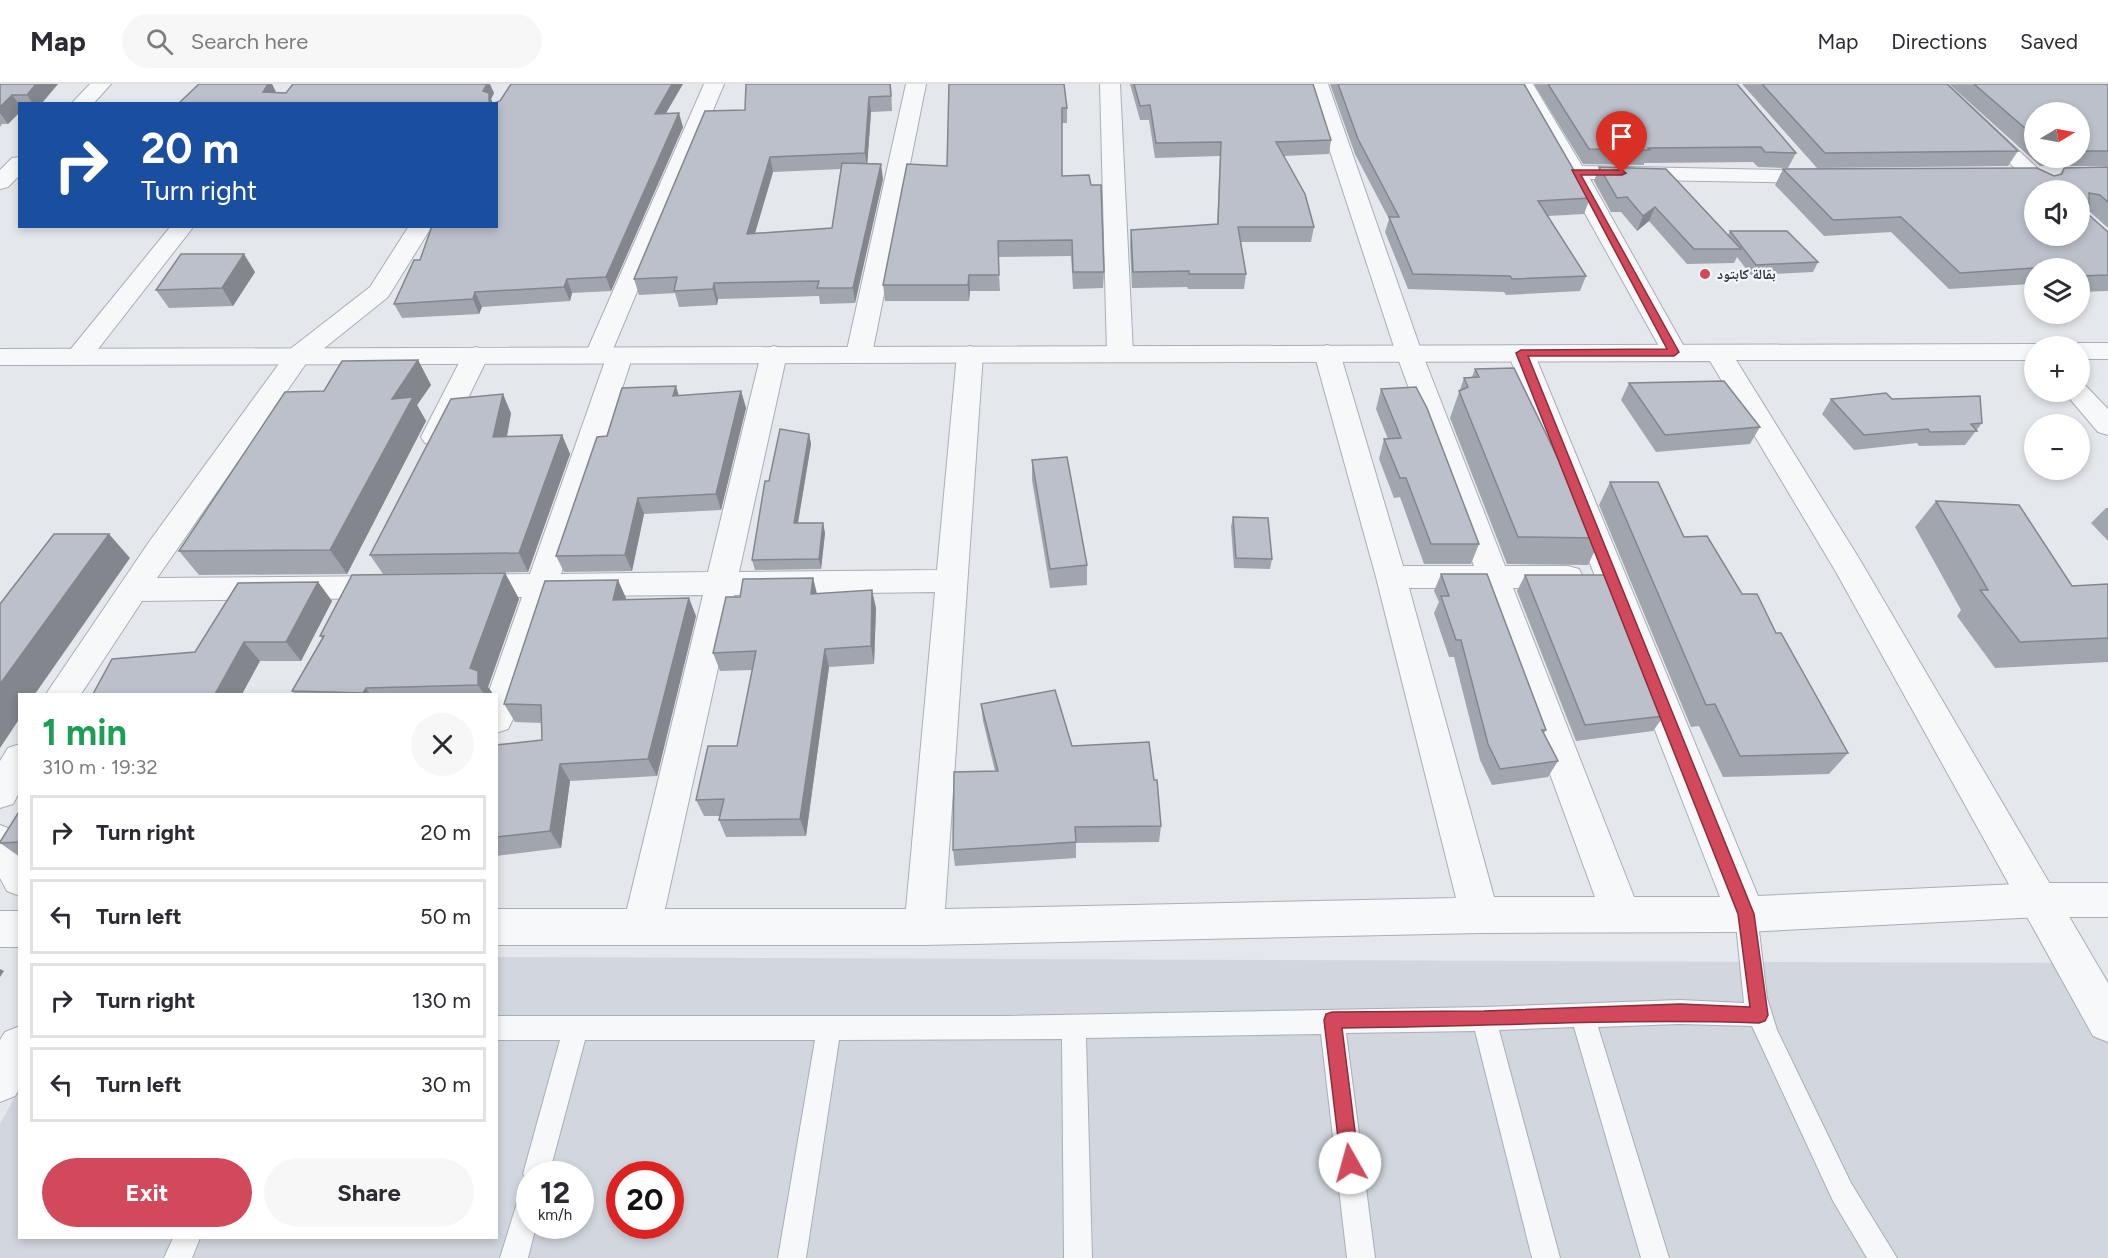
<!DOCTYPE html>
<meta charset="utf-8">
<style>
body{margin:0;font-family:Figtree,"Noto Naskh Arabic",sans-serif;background:#f7f7f7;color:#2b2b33;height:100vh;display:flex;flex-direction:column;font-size:22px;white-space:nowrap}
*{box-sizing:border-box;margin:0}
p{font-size:20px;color:#7c7c81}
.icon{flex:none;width:33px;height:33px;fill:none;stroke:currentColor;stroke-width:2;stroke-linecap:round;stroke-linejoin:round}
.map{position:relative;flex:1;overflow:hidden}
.sheet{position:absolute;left:18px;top:609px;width:480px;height:546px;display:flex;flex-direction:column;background:#fff;border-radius:0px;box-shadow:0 3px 9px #0003}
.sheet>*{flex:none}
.top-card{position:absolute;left:18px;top:18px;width:480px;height:126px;border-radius:0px;box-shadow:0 3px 9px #0003;background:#1a4fa0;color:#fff;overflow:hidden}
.needle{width:39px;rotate:80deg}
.tools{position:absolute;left:2024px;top:18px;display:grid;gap:12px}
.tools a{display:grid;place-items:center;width:66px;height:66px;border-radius:50%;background:#fff;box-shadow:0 3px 9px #0003;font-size:30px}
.speed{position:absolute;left:516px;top:1077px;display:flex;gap:12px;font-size:30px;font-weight:700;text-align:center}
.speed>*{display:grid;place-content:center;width:78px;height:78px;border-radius:50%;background:#fff;box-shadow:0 3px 9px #0003;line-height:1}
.speed small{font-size:15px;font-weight:400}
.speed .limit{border:9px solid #d22;background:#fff;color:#111}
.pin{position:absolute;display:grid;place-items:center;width:51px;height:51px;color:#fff;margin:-62px -26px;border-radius:50% 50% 50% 0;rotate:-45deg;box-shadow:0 0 6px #0007}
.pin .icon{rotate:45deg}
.me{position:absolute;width:66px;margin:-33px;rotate:353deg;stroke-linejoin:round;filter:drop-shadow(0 0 4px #0008)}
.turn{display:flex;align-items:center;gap:21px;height:126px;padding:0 24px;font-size:27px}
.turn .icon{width:78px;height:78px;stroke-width:2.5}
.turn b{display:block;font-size:42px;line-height:51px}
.round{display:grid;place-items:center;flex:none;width:63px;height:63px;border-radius:32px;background:#f7f7f7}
.head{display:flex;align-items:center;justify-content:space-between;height:102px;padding:0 24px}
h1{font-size:36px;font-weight:700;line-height:45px;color:#1e9e55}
.button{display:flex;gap:12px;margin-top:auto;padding:12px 24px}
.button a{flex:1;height:69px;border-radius:36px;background:#d1495b;color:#fff;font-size:24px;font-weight:700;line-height:69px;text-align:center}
.button a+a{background:#f7f7f7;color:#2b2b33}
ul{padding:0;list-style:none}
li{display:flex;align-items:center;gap:18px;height:75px;margin:0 12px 9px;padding:0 12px;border:3px solid #e1e1e2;border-radius:0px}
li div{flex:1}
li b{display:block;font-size:22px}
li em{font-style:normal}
header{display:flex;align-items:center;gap:36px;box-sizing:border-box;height:84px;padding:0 30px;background:#fff;border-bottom:2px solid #e1e1e2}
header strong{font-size:28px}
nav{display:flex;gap:33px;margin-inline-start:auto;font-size:21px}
.search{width:420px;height:54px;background:#f7f7f7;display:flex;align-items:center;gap:15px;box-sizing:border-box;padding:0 21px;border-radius:33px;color:#7c7c81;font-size:22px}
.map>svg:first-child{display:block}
.built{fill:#d2d6de;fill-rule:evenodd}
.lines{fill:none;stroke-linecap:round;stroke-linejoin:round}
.service-casing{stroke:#a9aeb7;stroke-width:2}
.minor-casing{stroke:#a9aeb7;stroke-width:2}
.tertiary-casing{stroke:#a9aeb7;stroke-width:2}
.service{fill:#f7f8fa;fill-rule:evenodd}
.minor{fill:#f7f8fa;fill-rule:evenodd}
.tertiary{fill:#f7f8fa;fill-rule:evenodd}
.wall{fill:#a1a5ae;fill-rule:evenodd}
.shaded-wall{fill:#83868d}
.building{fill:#bbc0ca;stroke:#83868d;stroke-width:1.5;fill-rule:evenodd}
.route{fill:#d1495b;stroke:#882f3b;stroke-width:1.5}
.poi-dot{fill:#d1495b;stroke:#f4f6f9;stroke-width:2}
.labels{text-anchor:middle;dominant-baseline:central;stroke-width:4.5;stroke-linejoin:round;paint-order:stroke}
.far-poi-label{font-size:14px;font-weight:bold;fill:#2b3445;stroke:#f4f6f9;text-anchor:start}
</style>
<header>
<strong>Map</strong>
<div class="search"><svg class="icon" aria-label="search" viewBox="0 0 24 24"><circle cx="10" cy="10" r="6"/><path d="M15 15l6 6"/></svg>Search here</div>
<nav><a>Map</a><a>Directions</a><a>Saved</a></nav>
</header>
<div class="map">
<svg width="2108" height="1174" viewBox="0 0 2108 1174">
<rect width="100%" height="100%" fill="#e4e7ec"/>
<path class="built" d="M497,873L2065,879L2108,953V1174H0V1040L19,1005L20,1154H496ZM530,1090H580V1142H530ZM620,1090H670V1142H620Z"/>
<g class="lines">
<g class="service-casing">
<g id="service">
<polygon points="1746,820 1754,823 1757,830 1767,914 1777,946 1851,1099 1897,1174 1867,1174 1833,1117 1752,942 1680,940 1598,943 1669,1174 1641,1174 1574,943 1499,946 1560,1174 1532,1174 1475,947 1346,949 1375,1174 1347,1174 1321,950 1086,954 1092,1174 1064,1174 1062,955 839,956 806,1174 778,1174 815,956 585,956 549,1090 530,1090 530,1100 523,1090 560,956 496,956 496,932 1003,932 1484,923 1680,916 1744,919 1735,830 1738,823"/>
<polygon points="530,1102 530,1142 536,1142 528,1174 500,1174 521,1106"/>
<polygon points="173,1154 200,1154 192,1174 164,1174"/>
</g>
</g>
<g class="minor-casing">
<g id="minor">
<polygon points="90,0 111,0 93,20 71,20"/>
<path d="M704,0H724L613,265L629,266L633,271L561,490L708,488L761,270L765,265L774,262L783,265L787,270L739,488L937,486L957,270L961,265L970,262L979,265L983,270L945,825L1456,814L1376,493L1314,269L1318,264L1327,261L1336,264L1340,269L1403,482H1474L1396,269L1308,0H1328L1422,269L1505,482H1568L1579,485L1583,493L1579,501L1568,504H1513L1634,813H1720L1508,269L1512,264L1521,261L1530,264L1534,269L1758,812L2039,799H2108V833H2039L1746,848L1480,849L924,861H496V825H627L703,511L553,512L513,635L508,645L496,649V610H488L522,513H468L457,510L452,502L457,494L468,491L530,490L605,277L589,276L585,271ZM1409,504H1482L1595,813H1494ZM935,508L906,825H665L734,511Z"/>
<polygon points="906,0 926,0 872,270 868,275 859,278 850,275 846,270"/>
<polygon points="1100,0 1120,0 1133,270 1129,275 1120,278 1111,275 1107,270"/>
<polygon points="1513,0 1533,0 1582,82 1824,87 1832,88 1835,93 1832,98 1824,99 1590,95 1687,268 1683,273 1674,276 1665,273"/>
<polygon points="1926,0 1947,0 2061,106 2038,106"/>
<polygon points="20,73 20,91 8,103 0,105 0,86 12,74"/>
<polygon points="171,142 194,142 88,278 79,280 70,278 66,272 70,266"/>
<polygon points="409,142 432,142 388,213 307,278 157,494 389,492 400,495 405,503 400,511 389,514 142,517 81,610 46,610 149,458 289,266 370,203"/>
<polygon points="476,263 485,266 489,271 449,353 445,359 435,362 425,359 421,353 463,271 467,266"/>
<polygon points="2079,300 2086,302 2108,325 2108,351 2098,348 2064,308 2079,308"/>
<polygon points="20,660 20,707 13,720 0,724 0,677 8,664"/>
<polygon points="0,741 13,746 20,758 20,812 7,807 0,794"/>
<rect x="0" y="827" width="20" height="36"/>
<polygon points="20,942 20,1004 15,1012 0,1018 0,956 5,948"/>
</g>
</g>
<g class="tertiary-casing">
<g id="tertiary">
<polygon points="2079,259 2108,259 2108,275 2079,275 2079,262 2069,262"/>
<polygon points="2034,260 2043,262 2034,262 2034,276 1736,276 1860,476 2108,899 2108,958 2093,952 1836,488 1710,277 0,281 0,265"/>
</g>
</g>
<use href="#service" class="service"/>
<use href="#minor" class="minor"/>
<use href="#tertiary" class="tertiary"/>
</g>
<g class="wall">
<polygon points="0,0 58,0 41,20 20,20 20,28 8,40 2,40 0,43"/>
<polygon points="272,0 276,9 494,9 491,15 493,19 666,29 683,43 611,207 572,209 570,217 482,223 479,230 402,234 394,220 420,176 496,20 178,20"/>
<path d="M891,0L892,27L871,28L867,80L883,95L855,219L820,220L819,212L718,215L717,221L679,223L675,209L639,211L634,195L745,26ZM841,85L832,144L755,149L773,88Z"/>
<polygon points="949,0 1067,24 1067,39 1062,39 1062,92 1104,188 1103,204 1073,205 1071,172 998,173 1000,207 970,207 969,217 885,217 883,201 947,82"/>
<polygon points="1130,0 1313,0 1331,56 1329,70 1284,72 1314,143 1311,158 1241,158 1246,190 1244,205 1188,205 1187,203 1132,204 1130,162 1131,146 1217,140 1220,72 1155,74 1149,36 1140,36"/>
<polygon points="1330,0 1524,0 1590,114 1584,130 1548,132 1586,192 1580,207 1506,211 1504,208 1408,205 1385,148 1389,135 1355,70"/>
<polygon points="1534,0 1737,0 1796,69 1788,84 1758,83 1753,78 1644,79 1644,81 1583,80"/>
<polygon points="1742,0 1947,0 2018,67 2008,82 1817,84"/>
<path d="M1949,0H2108V82H2040ZM2034,28H2079V74H2034Z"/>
<polygon points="1599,83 1728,151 1730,147 1818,178 1813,188 1751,191 1737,173 1734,179 1687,180 1649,137 1637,147 1621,128 1611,128 1594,97"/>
<polygon points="2108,83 2108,144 2089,127 2089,131 2108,148 2108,207 2079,208 2079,184 2034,184 2034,204 2030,200 1949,205 1891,148 1824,152 1775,101 1783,85 2054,92 2059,91 2064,84"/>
<polygon points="255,188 233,222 169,224 156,206"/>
<polygon points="418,276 431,301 417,321 426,337 347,490 199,491 179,467 324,307"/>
<polygon points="1475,285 1567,393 1601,454 1588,481 1507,480 1450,334 1464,294 1472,293"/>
<polygon points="1629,299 1760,343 1750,360 1656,368 1621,316"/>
<polygon points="1381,305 1479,460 1471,480 1424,480 1400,413 1394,414 1379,375 1384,355 1388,355 1376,325"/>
<polygon points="741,307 746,324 721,426 644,430 632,487 564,488 556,472 607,352 679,312"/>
<polygon points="1831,315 1892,315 1982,339 1965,361 1919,362 1917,359 1854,366 1822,330"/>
<polygon points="511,329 507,353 562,351 570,370 528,488 383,490 370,471"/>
<polygon points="809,350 811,360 798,439 823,439 825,449 821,485 755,486 752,476 769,397"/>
<polygon points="1032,376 1087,481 1087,501 1050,504 1032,396"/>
<polygon points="1610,398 1684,453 1742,510 1776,549 1848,669 1829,690 1723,693 1699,642 1691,643 1599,421"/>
<polygon points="1936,417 2072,502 2108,500 2108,578 1995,584 1957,532 1961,526 1915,443"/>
<polygon points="2106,424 2108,424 2108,457 2091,439"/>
<polygon points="1233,433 1272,475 1270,485 1234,484 1231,443"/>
<polygon points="505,489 519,515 488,603 493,610 295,610 292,607 322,554 320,552"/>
<polygon points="1441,490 1546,646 1544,649 1558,677 1548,693 1492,701 1480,676 1454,573 1449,573 1434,529 1439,518 1434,507"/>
<polygon points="1525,491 1664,632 1653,647 1576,657 1517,507"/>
<polygon points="813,494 817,509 876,524 874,580 829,583 806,752 726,753 719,736 720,732 704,732 696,716 737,662 752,586 720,587 713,569 740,513"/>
<polygon points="318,498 332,517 301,577 260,577 242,610 93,610 195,568"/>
<polygon points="626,514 626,515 696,532 657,692 570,697 561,764 496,772 496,661 542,656 542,639 515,638 504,620"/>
<polygon points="981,620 1072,662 1161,742 1159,758 1076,759 1076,774 955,782 953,766 995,687 983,637"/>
<polygon points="20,726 20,773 0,759"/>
</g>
<g class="shaded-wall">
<polygon points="36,0 58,0 41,20 33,20 27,11"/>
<polygon points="268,0 272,0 277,10 263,8"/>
<polygon points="487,0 490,0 494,9 491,15 493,20 488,20 483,7"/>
<polygon points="672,0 683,0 658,43 655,30"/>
<polygon points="12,11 20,21 20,28 8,40 0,29 0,23"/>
<polygon points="869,13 871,28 867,84 865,69"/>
<polygon points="679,29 683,43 611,207 606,193"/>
<polygon points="770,73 773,88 750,166 747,150"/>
<polygon points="881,80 883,95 855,219 853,204"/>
<polygon points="1655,123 1649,137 1637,147 1643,132"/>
<polygon points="244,170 255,188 233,222 222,204"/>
<polygon points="969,191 970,207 969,217 968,201"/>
<polygon points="567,195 572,209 570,217 564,203"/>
<polygon points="714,199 718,215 717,221 713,205"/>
<polygon points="475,208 482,223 479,230 473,215"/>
<polygon points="418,276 431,301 417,321 426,337 347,490 330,466 392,315"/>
<polygon points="676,302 681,319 673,312"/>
<polygon points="741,307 746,324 721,426 716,410"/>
<polygon points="503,310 511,329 503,372 493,353"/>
<polygon points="809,350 811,360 796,450 794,439"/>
<polygon points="562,351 570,370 528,488 519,469"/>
<polygon points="638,414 644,430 632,487 625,471"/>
<polygon points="823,439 825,449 821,485 819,475"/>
<polygon points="109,450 130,474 35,610 20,610 20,634 0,664 0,600"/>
<polygon points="505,489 519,515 488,603 493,610 484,610 478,601 470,584"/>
<polygon points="813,494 817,512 811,510"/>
<polygon points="618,496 626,514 621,534 613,516"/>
<polygon points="318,498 332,517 301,577 286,558"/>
<polygon points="872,506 876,524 874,580 871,562"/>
<polygon points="689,514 696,532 657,692 648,675"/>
<polygon points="244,558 260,577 242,610 215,610"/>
<polygon points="825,565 829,583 806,752 800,735"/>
<polygon points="366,604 370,610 364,610 363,609"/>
<polygon points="560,680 570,697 561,764 550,747"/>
<polygon points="0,885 4,887 0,893"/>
</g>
<g class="building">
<polygon points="0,0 36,0 27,11 12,11 0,23"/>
<polygon points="199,0 268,0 263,8 286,9 293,0 487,0 483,7 489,9 489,17 491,20 178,20"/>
<polygon points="511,0 672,0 655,30 679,29 606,193 567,195 564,203 475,208 473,215 394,220 414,176 420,176 432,142 496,142 496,20 492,20 500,17"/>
<polygon points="746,0 890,0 891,12 869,13 865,69 770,73 747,150 832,144 842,79 881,80 853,204 817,204 819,197 714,199 713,205 674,207 677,193 634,195 705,27 745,26"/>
<polygon points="949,0 1064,0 1067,24 1062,24 1062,92 1089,91 1091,101 1101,101 1104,188 1073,188 1072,156 998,157 999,191 969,191 968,201 883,201 907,80 947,82"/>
<polygon points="1134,0 1313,0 1331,56 1276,58 1305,110 1314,143 1238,143 1246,190 1189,190 1189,187 1133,188 1131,146 1218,140 1221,58 1156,59 1150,21 1140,22"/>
<polygon points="1338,0 1524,0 1590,114 1538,117 1586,192 1512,195 1510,192 1413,190 1389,133 1399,133 1358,55"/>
<polygon points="1548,0 1737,0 1796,69 1765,68 1761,63 1648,64 1650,66 1589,65"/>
<polygon points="1762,0 1947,0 2018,67 1825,69"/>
<polygon points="1974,0 2108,0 2108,67 2079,67 2079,28 2034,28 2034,52"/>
<polygon points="1599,83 1666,85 1741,165 1694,165 1655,123 1643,132 1627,113 1617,114"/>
<path d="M2108,83V118L2100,111L2089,109V131L2108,148V191L2079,192V184H2034L1960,189L1901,133L1833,136L1783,85L2037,84L2054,92L2062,90L2064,84ZM2034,106H2079V152H2034Z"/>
<polygon points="1730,147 1787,147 1818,178 1756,181"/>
<polygon points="181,170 244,170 222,204 156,206"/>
<polygon points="418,276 392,315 413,313 330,466 179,467 285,308 324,307 342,277"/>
<polygon points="1514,284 1567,393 1577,394 1601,454 1518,453 1459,307 1468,303 1464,294 1479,293 1475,285"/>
<polygon points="1724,297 1760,343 1665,351 1629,299"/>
<polygon points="676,302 673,312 741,307 716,410 638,414 625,471 556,472 597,353 607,352 622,304"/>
<polygon points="1416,303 1427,324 1479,460 1431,460 1406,394 1400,394 1384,355 1401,354 1381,305"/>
<polygon points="1886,309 1892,315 1980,312 1982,339 1971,340 1977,347 1930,348 1928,345 1864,351 1831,315"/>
<polygon points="503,310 493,353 562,351 519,469 370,471 451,315"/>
<polygon points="780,345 809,350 794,439 823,439 819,475 752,476 765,397 769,397"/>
<polygon points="1067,373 1087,481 1050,485 1032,376"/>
<polygon points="1610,398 1658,398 1684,453 1707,452 1742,510 1757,510 1776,549 1781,549 1848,669 1740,672 1715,620 1706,621"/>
<polygon points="1936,417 2019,421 2072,502 2108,500 2108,554 2020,558 1980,506 1988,506"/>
<polygon points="1233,433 1268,434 1272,475 1236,474"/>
<polygon points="54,450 109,450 0,600 0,520"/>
<polygon points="505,489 470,584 478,587 478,601 366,604 363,609 292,607 324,552 320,552 352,491"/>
<polygon points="1441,490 1487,490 1546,646 1542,646 1558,677 1500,685 1488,660 1461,556 1456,556 1441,512 1449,512"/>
<polygon points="1525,491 1607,491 1664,632 1585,641"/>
<polygon points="813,494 811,510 872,506 871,562 825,565 800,735 719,736 724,715 696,716 708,662 737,662 756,567 713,569 726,513 740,513 743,495"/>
<polygon points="618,496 613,516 689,514 648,675 560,680 550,747 496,753 496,661 542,656 541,621 504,620 545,497"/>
<polygon points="318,498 286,558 244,558 215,610 93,610 112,575 195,568 238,499"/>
<polygon points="1055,606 1072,662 1149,658 1154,696 1157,696 1161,742 1075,743 1076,758 953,766 954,688 998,687 981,620"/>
<polygon points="20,726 20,758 0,759 0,758"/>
</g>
<path class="route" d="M1572,86H1622L1626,89L1622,91H1581L1679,268L1674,272H1528L1754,830L1768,931L1765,937L1759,939C1620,934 1481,943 1342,944L1359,1079L1356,1085L1350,1088L1343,1085L1341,1079L1324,936L1326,930L1332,928L1484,927L1680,920L1750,923L1738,830L1516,269L1521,266L1667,265Z"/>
<circle class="poi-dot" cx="1705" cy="190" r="6"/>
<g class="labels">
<g class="far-poi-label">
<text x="1717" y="190">بقالة كابتود</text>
</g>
</g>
</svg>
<div class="tools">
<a><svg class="needle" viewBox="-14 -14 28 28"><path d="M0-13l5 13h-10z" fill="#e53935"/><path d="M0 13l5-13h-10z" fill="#7c7c81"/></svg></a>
<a><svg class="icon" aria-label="sound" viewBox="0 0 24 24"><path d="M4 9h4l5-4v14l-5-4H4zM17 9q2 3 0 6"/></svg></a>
<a><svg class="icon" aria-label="layers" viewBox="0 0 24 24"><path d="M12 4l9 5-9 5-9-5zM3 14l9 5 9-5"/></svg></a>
<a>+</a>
<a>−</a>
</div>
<div class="speed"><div>12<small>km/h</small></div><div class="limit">20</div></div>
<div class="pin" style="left:1622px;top:89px;background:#d93025"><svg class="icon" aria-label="arrive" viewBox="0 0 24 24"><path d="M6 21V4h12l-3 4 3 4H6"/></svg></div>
<svg class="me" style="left:1350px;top:1079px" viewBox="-20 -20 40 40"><circle r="19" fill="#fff"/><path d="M0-13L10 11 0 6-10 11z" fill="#d1495b"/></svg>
<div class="top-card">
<div class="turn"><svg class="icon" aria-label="right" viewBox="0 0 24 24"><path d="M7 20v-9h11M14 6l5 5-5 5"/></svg><div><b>20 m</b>Turn right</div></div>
</div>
<section class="sheet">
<div class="head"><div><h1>1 min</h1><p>310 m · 19:32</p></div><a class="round"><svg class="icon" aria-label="close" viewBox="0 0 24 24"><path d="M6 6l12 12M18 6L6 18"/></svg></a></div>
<ul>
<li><svg class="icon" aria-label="right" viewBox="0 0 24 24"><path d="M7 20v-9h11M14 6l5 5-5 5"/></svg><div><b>Turn right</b></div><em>20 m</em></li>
<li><svg class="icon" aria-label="left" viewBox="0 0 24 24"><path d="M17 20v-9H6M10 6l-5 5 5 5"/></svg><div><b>Turn left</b></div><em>50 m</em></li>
<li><svg class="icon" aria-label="right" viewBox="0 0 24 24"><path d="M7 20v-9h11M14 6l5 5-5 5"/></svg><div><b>Turn right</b></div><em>130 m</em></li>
<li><svg class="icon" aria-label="left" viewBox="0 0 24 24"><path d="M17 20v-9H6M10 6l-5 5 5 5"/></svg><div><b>Turn left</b></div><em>30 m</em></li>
</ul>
<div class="button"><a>Exit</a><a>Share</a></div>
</section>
</div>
